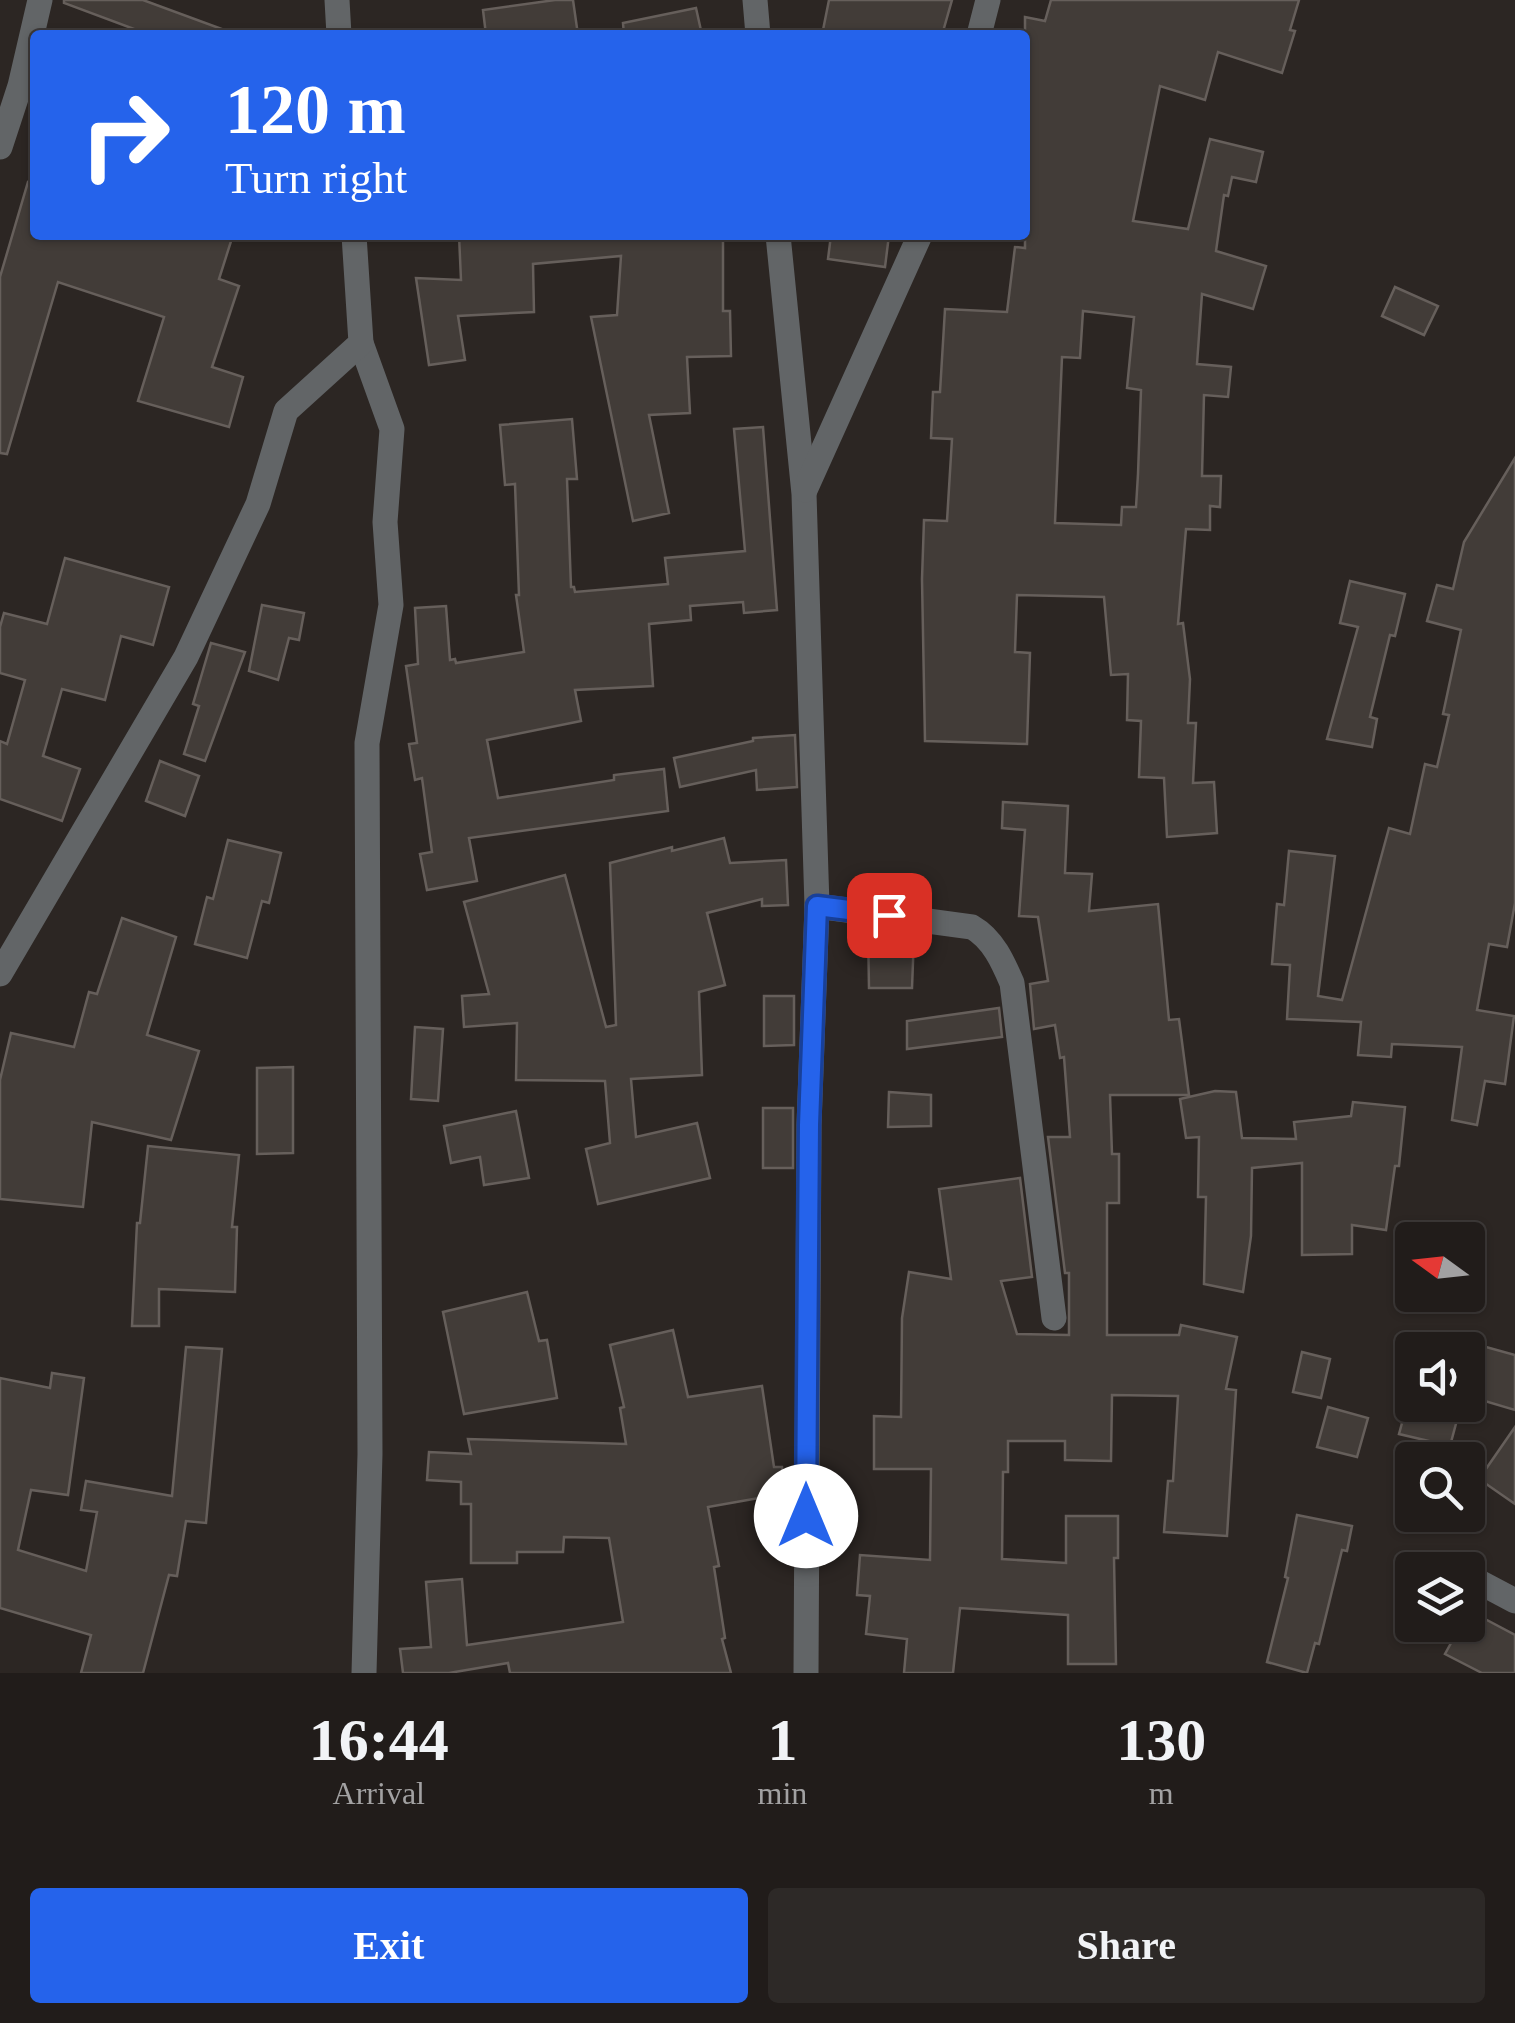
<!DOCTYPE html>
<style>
body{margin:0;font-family:Georgia,serif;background:#2d2927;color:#f1f3f6;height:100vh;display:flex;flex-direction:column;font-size:38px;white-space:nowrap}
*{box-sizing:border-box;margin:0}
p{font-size:32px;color:#a2a1a2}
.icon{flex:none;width:55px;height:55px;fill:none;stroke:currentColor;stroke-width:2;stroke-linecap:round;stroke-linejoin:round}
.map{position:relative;height:1673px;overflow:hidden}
.drawer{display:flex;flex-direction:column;background:#211c1a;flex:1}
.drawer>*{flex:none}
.top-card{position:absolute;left:30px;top:30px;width:1000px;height:210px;border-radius:10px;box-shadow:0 2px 8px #0004,0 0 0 2px #3e3a39;background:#2563eb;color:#fff;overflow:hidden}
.needle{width:65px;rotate:285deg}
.buttons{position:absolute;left:1395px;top:1222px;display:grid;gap:20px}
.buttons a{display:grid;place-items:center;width:90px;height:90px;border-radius:10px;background:#211c1a;box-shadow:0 2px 8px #0004,0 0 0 2px #3e3a39;font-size:50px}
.pin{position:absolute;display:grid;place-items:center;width:85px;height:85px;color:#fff;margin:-42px;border-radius:20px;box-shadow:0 5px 15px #0006}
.me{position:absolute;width:110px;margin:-55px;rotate:0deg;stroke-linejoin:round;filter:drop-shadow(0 0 8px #0008)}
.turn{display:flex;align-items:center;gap:35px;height:210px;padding:0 30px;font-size:45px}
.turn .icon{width:130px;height:130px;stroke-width:2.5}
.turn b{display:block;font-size:70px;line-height:85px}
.eta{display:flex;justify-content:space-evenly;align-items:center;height:170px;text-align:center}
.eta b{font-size:60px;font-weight:600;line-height:70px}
.button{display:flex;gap:20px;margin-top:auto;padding:20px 30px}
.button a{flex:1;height:115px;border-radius:10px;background:#2563eb;color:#fff;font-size:40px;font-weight:600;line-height:115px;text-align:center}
.button a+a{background:#2d2927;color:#f1f3f6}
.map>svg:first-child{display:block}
.building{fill:#423c38;stroke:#665f5b;stroke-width:2.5;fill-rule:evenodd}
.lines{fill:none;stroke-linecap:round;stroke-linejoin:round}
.minor{stroke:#626567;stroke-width:25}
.route-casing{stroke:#184099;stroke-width:25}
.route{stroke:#2563eb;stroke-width:18}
</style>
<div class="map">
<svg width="1515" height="1673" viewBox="0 0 1515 1673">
<rect width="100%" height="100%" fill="#2c2623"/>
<g class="building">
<polygon points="64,0 143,0 230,32 229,35 150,35 64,3"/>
<polygon points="555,0 573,0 578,35 486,35 483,10"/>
<polygon points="829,0 952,0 942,35 822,35"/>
<path d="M1051,0H1299L1290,30L1295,31L1282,73L1218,52L1205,100L1160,86L1133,221L1188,229L1210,139L1263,152L1256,182L1232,177L1228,196L1224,195L1216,251L1266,266L1253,309L1202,294L1197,364L1231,367L1228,397L1204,395L1202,476H1221L1220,507L1210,506V530L1186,529L1178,624L1183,623L1190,679L1188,723H1196L1193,783L1214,782L1217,833L1167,837L1164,778L1139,777L1141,721L1127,720L1128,674L1111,675L1104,597L1017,595L1015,652L1030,653L1027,744L925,741L922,579L924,520L947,521L952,439L931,438L933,392H940L945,309L1007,312L1015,247L1025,248V17L1045,21ZM1083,311L1134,317L1127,388L1141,390L1138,474L1136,507H1122L1121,525L1055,523L1062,357L1080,358Z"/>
<polygon points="696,8 702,35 624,35 623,23"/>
<polygon points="28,182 35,183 35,235 233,235 219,279 239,286 212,367 243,377 229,427 138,401 164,317 58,282 7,454 0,453 0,277"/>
<polygon points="459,235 723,235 723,311 730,311 731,356 687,357 690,413 649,415 669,513 633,521 591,317 617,315 621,256 533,264 534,312 458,316 465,360 429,365 416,278 461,280"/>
<polygon points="831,235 889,235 885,267 828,259"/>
<polygon points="1395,287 1438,306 1424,335 1382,316"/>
<polygon points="572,419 577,479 567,479 571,587 574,587 575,592 668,584 665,558 745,551 734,429 763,427 777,610 744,613 743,602 690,606 691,620 649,624 653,686 575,690 581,721 487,740 498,798 614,780 614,775 664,769 668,811 469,838 477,881 427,890 420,854 432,852 422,778 415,780 409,744 417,743 406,666 418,664 415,608 446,606 450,660 455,659 456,663 524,652 516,595 519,595 515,484 505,485 500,425"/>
<polygon points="1515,458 1515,903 1507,947 1489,944 1477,1010 1514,1016 1505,1084 1485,1081 1477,1125 1452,1120 1462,1047 1392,1044 1391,1057 1358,1055 1361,1022 1287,1019 1290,965 1272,964 1277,904 1284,905 1289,851 1335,856 1318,996 1342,1000 1389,828 1410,834 1425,764 1437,767 1449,715 1443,714 1461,630 1427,621 1437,585 1453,589 1464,542"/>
<polygon points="65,558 169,587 153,645 121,636 105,700 62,689 43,756 80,769 62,821 0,799 0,741 7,744 25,680 0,673 0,627 4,613 47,624"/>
<polygon points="1350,581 1405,594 1395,636 1390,635 1370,717 1377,719 1372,747 1327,739 1358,627 1340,623"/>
<polygon points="262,605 304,613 299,640 289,638 278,680 249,671"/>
<polygon points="211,643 245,652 205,761 184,754 199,706 193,704"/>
<polygon points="795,735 797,787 757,790 756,770 680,787 674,758 753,741 753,738"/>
<polygon points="160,761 199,776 185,816 146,801"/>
<polygon points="1003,802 1068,806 1065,873 1092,874 1089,911 1158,904 1169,1020 1179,1019 1189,1095 1110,1095 1112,1154 1119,1154 1119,1203 1107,1203 1107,1335 1179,1335 1181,1325 1237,1337 1226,1389 1236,1390 1227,1536 1164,1532 1168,1481 1173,1481 1178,1396 1112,1395 1111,1461 1065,1460 1065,1441 1008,1441 1008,1472 1003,1472 1002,1559 1066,1563 1066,1516 1118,1516 1118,1558 1114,1558 1116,1664 1068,1664 1068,1615 960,1608 953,1673 904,1673 907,1639 866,1634 870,1596 857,1595 860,1555 930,1560 931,1469 874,1469 874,1416 901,1417 902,1318 909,1272 951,1279 939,1189 1020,1178 1032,1277 1001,1281 1017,1334 1069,1335 1069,1273 1065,1273 1048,1137 1070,1137 1064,1057 1060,1058 1055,1025 1034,1029 1030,984 1048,981 1038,917 1019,916 1025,830 1002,828"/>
<polygon points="724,838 730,863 786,860 788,905 762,906 762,899 707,913 725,985 699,992 702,1075 631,1079 636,1137 697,1123 710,1178 598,1204 586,1149 610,1143 605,1081 516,1080 517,1023 464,1027 462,996 489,994 464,902 565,875 606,1027 616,1025 610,863 672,847 672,851"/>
<polygon points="228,840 281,853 269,903 262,901 247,958 195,944 207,897 213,899"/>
<polygon points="122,918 176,937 147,1035 199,1051 171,1140 92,1122 83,1207 0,1199 0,1080 11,1033 74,1047 89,992 97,994"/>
<polygon points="868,929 914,936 912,988 869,988"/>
<polygon points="764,996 794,996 794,1045 764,1046"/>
<polygon points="999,1008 1002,1037 907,1049 907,1021"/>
<polygon points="415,1027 443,1029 438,1101 411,1099"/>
<polygon points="293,1067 293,1153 257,1154 257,1068"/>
<polygon points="1215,1091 1236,1092 1242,1138 1296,1139 1294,1122 1351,1116 1353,1102 1405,1107 1399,1166 1395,1166 1386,1230 1352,1225 1352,1254 1302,1255 1302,1163 1252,1168 1251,1236 1243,1292 1204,1284 1206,1197 1198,1197 1199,1137 1186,1138 1180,1099"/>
<polygon points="889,1092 931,1095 931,1126 888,1127"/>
<rect x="763" y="1108" width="30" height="60"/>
<polygon points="516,1111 529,1178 484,1185 480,1157 451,1163 444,1126"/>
<polygon points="148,1146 239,1155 232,1227 237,1227 235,1292 159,1289 159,1326 132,1326 137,1223 140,1223"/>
<polygon points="527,1292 539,1341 547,1340 557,1398 464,1414 443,1312"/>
<polygon points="673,1330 688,1397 762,1386 774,1467 782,1467 785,1500 759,1502 759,1498 708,1507 719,1566 714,1567 725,1638 722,1639 731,1673 510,1673 508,1663 449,1673 403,1673 400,1649 431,1647 426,1582 462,1579 467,1645 623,1622 609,1538 564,1537 563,1552 517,1552 517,1563 471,1563 471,1504 461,1504 461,1482 427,1480 429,1452 471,1454 468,1439 626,1444 620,1408 624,1407 610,1345"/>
<polygon points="1468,1342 1515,1355 1515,1410 1468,1396"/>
<polygon points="186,1347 222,1349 206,1523 186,1521 177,1576 169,1575 143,1673 81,1673 91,1635 0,1608 0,1378 50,1388 52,1373 84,1378 68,1495 31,1490 18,1550 86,1571 97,1512 81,1510 86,1481 172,1496"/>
<polygon points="1302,1352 1330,1359 1321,1398 1293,1392"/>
<polygon points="1407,1405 1461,1405 1450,1446 1399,1434"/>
<polygon points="1328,1407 1368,1418 1357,1457 1317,1447"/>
<polygon points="1515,1427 1515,1504 1479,1479"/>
<polygon points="1297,1515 1352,1526 1347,1551 1342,1550 1319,1644 1315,1643 1307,1673 1267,1662 1288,1578 1285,1577"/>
<polygon points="1468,1610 1515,1635 1515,1673 1482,1673 1445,1654 1461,1625 1468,1625"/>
</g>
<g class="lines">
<g class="minor">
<polyline points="337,0 339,35"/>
<polyline points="755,0 758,35"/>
<polyline points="979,35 988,0"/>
<polyline points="0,147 20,86 40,0"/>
<polyline points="778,235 804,494 817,906 809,1125 806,1673"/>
<polyline points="361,343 392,429 385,522 391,605 367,743 370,1454 364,1673"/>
<polyline points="805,490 920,235"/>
<path d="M817,906L972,927C993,939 1003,962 1012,983L1054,1318"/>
<polyline points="0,974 186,657 258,504 286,411 361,343 354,235"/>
<polyline points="1468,1576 1515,1601"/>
</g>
</g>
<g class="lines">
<g class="route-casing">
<polyline id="route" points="806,1516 809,1125 817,906 889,915"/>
</g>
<use href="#route" class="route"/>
</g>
</svg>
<div class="buttons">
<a><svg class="needle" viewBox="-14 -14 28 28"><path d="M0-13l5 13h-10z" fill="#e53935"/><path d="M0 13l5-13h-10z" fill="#a2a1a2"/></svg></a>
<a><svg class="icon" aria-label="sound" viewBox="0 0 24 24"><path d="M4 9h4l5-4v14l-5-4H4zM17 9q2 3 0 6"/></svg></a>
<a><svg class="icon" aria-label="search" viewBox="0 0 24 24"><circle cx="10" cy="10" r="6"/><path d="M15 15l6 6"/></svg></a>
<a><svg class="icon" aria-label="layers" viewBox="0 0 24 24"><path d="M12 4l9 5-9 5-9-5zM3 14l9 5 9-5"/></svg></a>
</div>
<div class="pin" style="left:889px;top:915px;background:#d93025"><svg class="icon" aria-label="arrive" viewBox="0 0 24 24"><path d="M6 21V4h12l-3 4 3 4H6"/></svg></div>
<svg class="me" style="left:806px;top:1516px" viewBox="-20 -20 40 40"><circle r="19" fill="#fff"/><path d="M0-13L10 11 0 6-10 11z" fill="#2563eb"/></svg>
<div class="top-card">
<div class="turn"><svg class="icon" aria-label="right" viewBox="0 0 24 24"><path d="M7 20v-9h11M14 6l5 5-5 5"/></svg><div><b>120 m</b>Turn right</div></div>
</div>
</div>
<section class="drawer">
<div class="eta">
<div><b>16:44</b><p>Arrival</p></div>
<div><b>1</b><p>min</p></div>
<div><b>130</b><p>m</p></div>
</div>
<div class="button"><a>Exit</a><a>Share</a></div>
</section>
